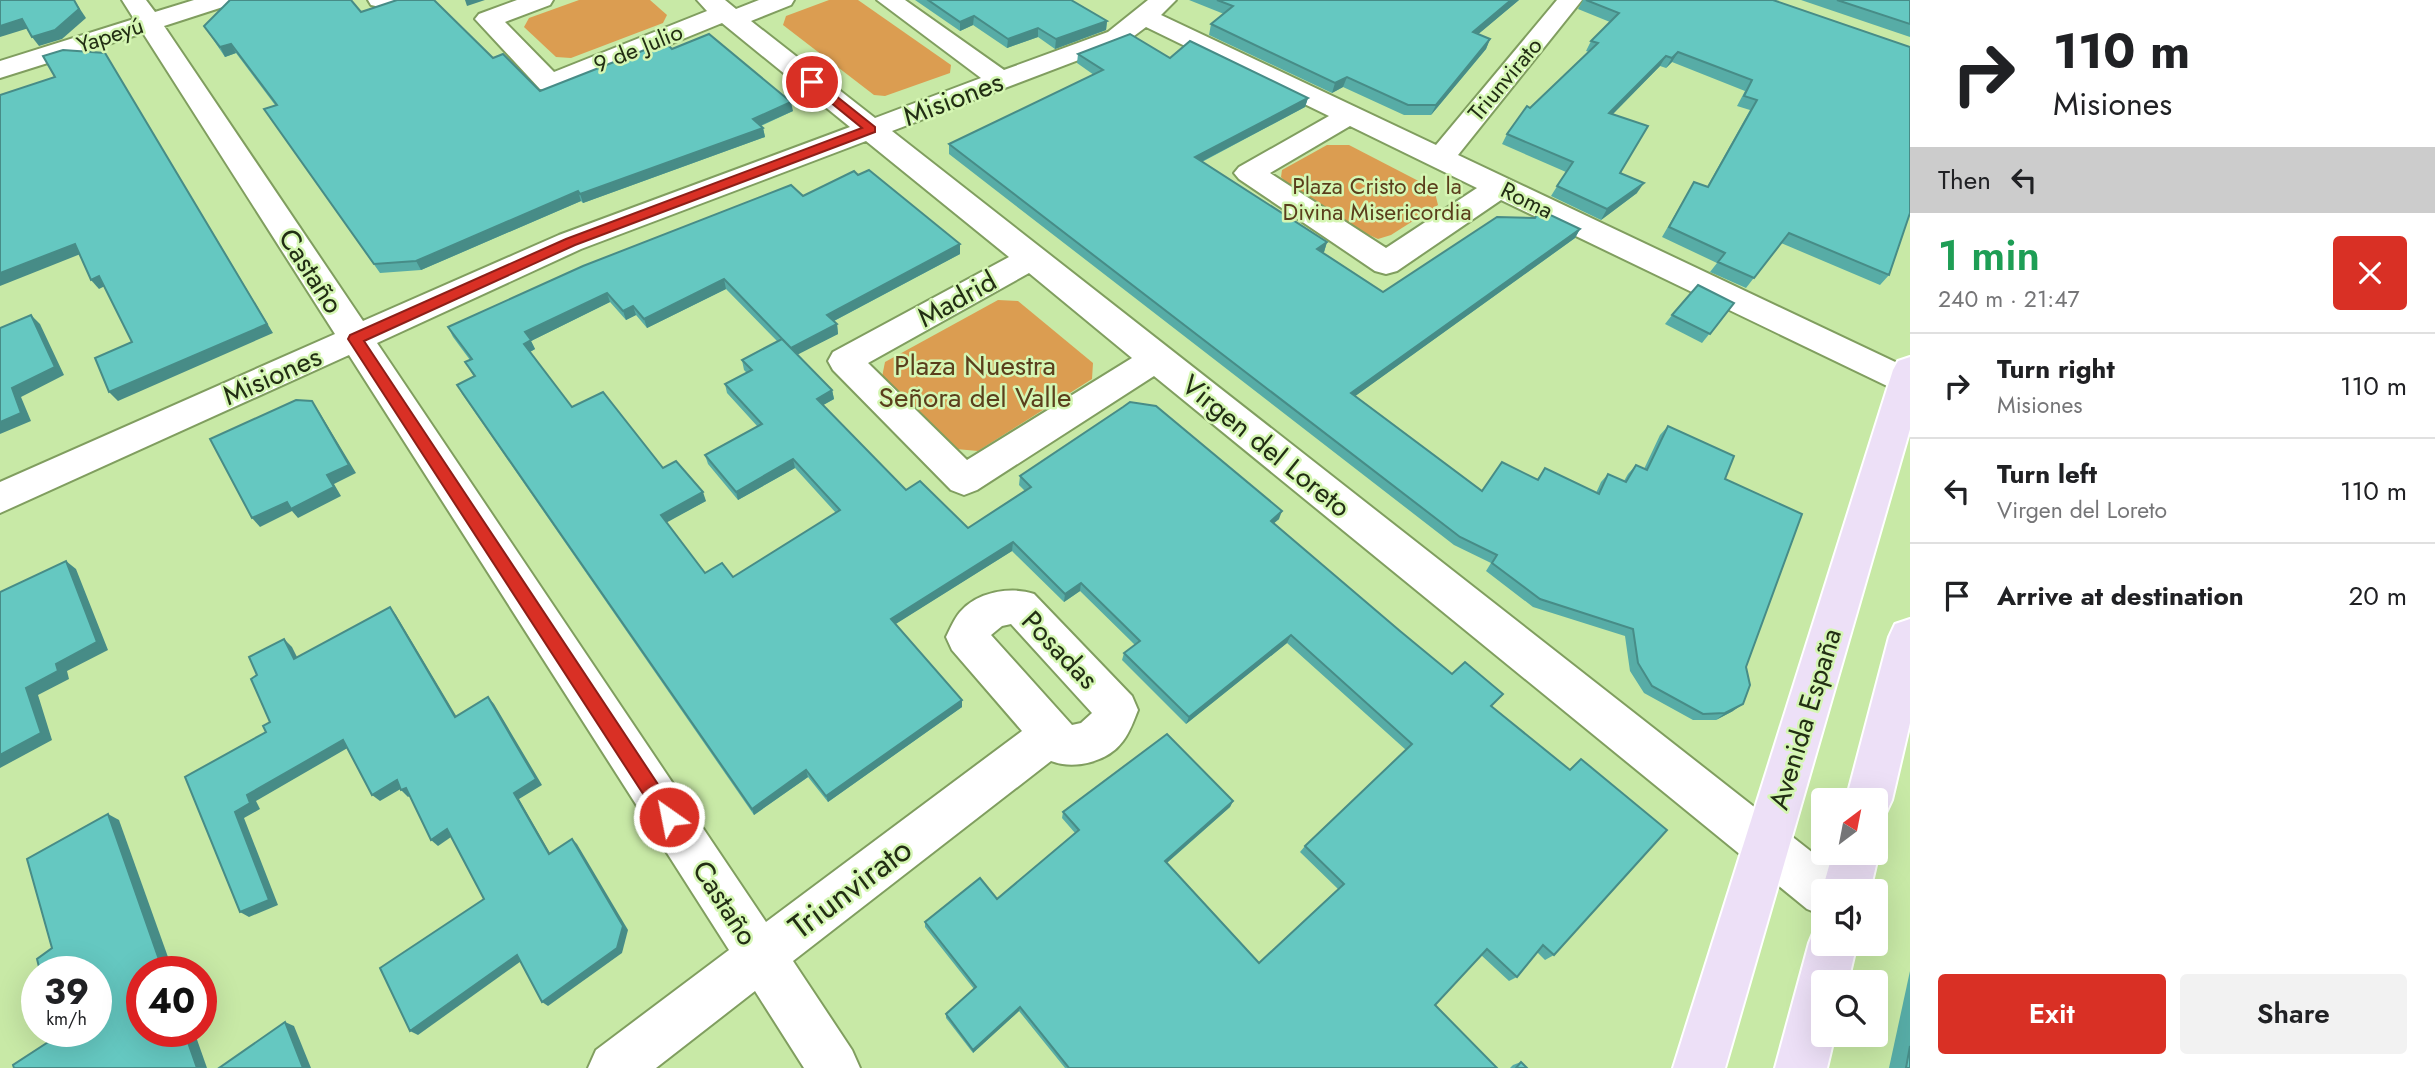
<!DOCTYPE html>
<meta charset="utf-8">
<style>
body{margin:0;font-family:Jost,sans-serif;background:#f2f2f2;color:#202124;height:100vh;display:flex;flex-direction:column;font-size:26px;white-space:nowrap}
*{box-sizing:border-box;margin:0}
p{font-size:23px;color:#757577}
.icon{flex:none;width:38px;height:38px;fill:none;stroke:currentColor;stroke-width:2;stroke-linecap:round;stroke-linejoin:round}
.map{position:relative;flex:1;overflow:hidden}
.panel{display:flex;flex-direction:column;background:#fff;width:525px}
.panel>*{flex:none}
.guide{background:#fff;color:#202124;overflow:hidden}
.needle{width:46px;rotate:32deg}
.fabs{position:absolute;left:1811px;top:788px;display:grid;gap:14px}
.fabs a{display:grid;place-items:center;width:77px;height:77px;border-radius:7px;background:#fff;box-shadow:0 7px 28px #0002;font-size:35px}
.speed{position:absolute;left:21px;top:956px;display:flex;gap:14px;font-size:35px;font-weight:700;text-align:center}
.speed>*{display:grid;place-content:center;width:91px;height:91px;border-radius:50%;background:#fff;box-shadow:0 7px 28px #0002;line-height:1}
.speed small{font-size:18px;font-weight:400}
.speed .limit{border:10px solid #d22;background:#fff;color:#111}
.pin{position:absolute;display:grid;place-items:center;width:60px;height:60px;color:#fff;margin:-30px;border:4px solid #fff;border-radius:50%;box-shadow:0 2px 7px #0007}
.me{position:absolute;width:77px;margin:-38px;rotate:327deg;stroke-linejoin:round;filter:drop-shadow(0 0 5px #0008)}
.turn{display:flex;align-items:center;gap:24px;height:147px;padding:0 28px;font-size:32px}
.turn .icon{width:91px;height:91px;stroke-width:2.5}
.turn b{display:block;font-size:49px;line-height:60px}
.then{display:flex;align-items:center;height:66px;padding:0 28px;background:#0003;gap:14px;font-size:26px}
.round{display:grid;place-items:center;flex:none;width:74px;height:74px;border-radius:7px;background:#f2f2f2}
.head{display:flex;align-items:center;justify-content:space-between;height:119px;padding:0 28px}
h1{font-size:42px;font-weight:600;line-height:52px;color:#1e9e55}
.primary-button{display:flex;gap:14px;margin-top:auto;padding:14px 28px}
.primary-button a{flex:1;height:80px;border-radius:7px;background:#d93025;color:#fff;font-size:28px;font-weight:600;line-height:80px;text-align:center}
.primary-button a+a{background:#f2f2f2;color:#202124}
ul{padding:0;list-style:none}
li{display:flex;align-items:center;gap:21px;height:105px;padding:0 28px;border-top:2px solid #e0e0e0}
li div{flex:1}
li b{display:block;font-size:26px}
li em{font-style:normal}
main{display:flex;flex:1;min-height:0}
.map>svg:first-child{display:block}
.green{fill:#db9d51}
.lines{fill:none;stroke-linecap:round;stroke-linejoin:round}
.minor-casing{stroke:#809e5f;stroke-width:4}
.major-casing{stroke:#fff;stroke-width:4}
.minor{fill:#fff;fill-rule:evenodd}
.major{fill:#ede0f7;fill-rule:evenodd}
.wall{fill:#57aca6;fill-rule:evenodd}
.shaded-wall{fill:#478c87}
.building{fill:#65c8c1;stroke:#478c87;stroke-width:2}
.route{fill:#d93025;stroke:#8d1f18;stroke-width:2}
.labels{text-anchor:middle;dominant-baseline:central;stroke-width:5;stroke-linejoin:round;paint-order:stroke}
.far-street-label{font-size:23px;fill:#222e14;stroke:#d5f6b3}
.far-park-label{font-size:23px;fill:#5a3e1c;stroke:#d5f6b3}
.street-label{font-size:28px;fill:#222e14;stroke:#d5f6b3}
.park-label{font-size:28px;fill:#5a3e1c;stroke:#d5f6b3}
.near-street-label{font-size:33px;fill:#222e14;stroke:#d5f6b3}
</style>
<main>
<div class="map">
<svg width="1910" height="1068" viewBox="0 0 1910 1068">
<rect width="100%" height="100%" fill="#c8e9a6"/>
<g class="green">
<polygon points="579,0 650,0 667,15 663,23 571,58 556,57 524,27 529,18"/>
<polygon points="829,0 858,0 951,65 950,73 885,96 874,95 783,25 786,16"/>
<polygon points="1327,145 1349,145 1434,189 1438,205 1391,235 1378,239 1367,234 1287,184 1281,177 1282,170"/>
<polygon points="998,300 1018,301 1093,363 1092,379 978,451 956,449 882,377 885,362"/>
</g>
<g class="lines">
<g class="minor-casing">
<g id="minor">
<path d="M122,0H146L155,12L194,0H232L229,5L164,26L363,321L559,235L850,127L722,23L560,89L550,91L540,89L475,19L479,14L517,0H553L550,5L505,22L554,72L707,11L697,0H725L736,9L759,0H794L791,5L751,21L875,118L981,78L877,0H905L1004,70L1108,32L1148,0H1176L1161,15L1436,145L1557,0H1582L1458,155L1910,369V397L1501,200L1397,271L1386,274L1375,271L1239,179L1234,173L1239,167L1329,116L1146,27L1126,42L892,131L1841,875L1847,891H1824V916L1807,909L1154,376L977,490L964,495L951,490L833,370L828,361L833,352L1009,257L866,141L581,249L377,343L766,922L1022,731L952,650L946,637C950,629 954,619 960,612C977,592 1011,586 1034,594L1132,696L1138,710C1134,720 1130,732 1123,741C1108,762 1074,770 1051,761L793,961L852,1050L860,1068H804L755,991L656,1068H588L596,1050L729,950L349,355L0,513V482L335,334L143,33L0,78V61L134,19ZM1350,126L1477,188L1386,248L1270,173ZM1029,273L1132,358L967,460L868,363ZM1011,624L1092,713L1081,723L1072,725L991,635L1002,626Z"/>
<polygon points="368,0 400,0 397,5 380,7 371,5"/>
</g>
</g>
<g class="major-casing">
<g id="major">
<polygon points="1910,357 1910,429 1725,1068 1673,1068 1893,370 1898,361"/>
<polygon points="1910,619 1910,723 1892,800 1885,815 1876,819 1876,800 1846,800 1889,637 1895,624"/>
<polygon points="1876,844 1879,852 1870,891 1824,891 1824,894 1822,891 1833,852 1876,852"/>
<polygon points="1824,922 1824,943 1857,943 1848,982 1824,982 1824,1034 1835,1034 1827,1068 1775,1068 1809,943 1816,926"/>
</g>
</g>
<use href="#minor" class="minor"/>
<use href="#major" class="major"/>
</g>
<g class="wall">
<polygon points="915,0 1071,0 1107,21 1106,30 1055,49 1038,37 1007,48 973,25 960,31"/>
<polygon points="1189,0 1519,0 1478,34 1490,39 1486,49 1431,115 1404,115 1343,87 1332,93 1209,35 1211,24 1224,14"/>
<polygon points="1583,0 1773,0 1889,275 1880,285 1781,243 1746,288 1710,272 1717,263 1662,237 1694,182 1707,187 1750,110 1737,106 1745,91 1672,62 1666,68 1660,66 1613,114 1620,173 1637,193 1601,220 1551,196 1566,172 1502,144 1507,134 1530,108 1589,52 1586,51 1591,41 1610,22 1578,9"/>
<polygon points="1801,0 1910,0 1910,37"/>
<polygon points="361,12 493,58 540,91 672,49 793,111 761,126 763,128 765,137 583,203 581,201 421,270 380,273 264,109 275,105 236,53 225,57 204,26"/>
<polygon points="1078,54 1170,58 1308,98 1305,107 1202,162 1327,242 1324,252 1322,252 1383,292 1580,229 1575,238 1355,396 1482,491 1537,479 1545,468 1596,493 1601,482 1608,474 1624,481 1628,474 1636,465 1644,469 1660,435 1668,426 1725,479 1746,667 1733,711 1716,720 1693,720 1644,693 1630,671 1625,636 1533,607 1486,571 1491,563 1454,545 949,154 949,144 1094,75 1077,63"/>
<path d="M803,196L960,254L834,321L837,324L838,334L797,354L832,390L834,399L823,405L906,490L968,528L1025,491L1019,485L1020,476L1279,519L1274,523L1400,631L1569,770L1581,759L1554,955L1545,960L1537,952L1517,977L1509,981L1481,955L1435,1005L1497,1068H1065L1019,1011L973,1053L946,1018V1014L974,989L925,927V922L997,899L1075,833L1062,818L1063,812L1233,801L1230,807L1167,863L1259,963L1338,889L1300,852L1305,846L1406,750L1287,643L1186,724L1122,660L1124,653L1135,645L1080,591L1064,602L1012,551L895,624L962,700V707L828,802L808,777L754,815L462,394L457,385L474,377L465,362L470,360L453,337L448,327ZM726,289L778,342L742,360L744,370L747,373L725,384L727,393L758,427L705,455L708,464L738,500L795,468L836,513L733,577L705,573L666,522L706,501L663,468L572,407L530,352L535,349L531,341L610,302L626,320L636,315L647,328Z"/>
<polygon points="1734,303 1702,343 1665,324 1672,315"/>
<polygon points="1910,971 1910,1068 1889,1068"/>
<polygon points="1521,1062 1527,1068 1510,1068 1513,1065"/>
</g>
<g class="shaded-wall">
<polygon points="74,0 86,18 62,39 39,46 32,37"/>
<polygon points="465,0 485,0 467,6"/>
<polygon points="1511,0 1519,0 1469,42 1473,32"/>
<polygon points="974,16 973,25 960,31 960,22"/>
<polygon points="22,19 29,28 0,37 0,26"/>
<polygon points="1107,21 1106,30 1055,49 1056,39"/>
<polygon points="1038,28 1038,37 1007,48 1008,39"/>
<polygon points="1490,39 1486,49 1431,115 1436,105"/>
<polygon points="231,44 236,53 225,57 220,47"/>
<polygon points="1678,52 1672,62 1666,68 1672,58"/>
<polygon points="105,53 273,333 118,401 109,392 267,324"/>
<polygon points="1666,56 1660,66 1604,123 1609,113"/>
<polygon points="1347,77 1343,87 1332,93 1335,83"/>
<polygon points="1308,98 1305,107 1193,166 1195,157"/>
<polygon points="791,102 793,111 755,128 753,119"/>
<polygon points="763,128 765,137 583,203 580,194"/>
<polygon points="1644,183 1637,193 1601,220 1607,209"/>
<polygon points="578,191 581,201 421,270 416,261"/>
<polygon points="1580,229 1575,238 1347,402 1351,393"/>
<polygon points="1327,242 1324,252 1313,258 1317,249"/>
<polygon points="75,244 83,253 0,286 0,273"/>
<polygon points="960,244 960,254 828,324 827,315"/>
<polygon points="99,276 107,285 99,289 91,280"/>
<polygon points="724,279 726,289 647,328 644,319"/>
<polygon points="607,293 610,302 531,341 535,349 528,353 524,344 525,332"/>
<polygon points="633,306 636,315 626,320 623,311"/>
<polygon points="31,315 40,324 64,375 21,397 31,421 0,434 0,422 12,388"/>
<polygon points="837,324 838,334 793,357 791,348"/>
<polygon points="832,390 834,399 818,408 817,399"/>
<polygon points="312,401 318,410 356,473 334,484 341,496 298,518 292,511 260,527 252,518"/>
<polygon points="793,459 795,468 738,500 736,492"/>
<polygon points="703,492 706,501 664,524 661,515"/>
<polygon points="1282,511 1279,519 1267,529 1271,521"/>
<polygon points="1013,542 1012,551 891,627 891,619"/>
<polygon points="66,561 76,569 108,650 67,671 69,679 38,695 52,740 0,768 0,755 26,688 56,664"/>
<polygon points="1081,583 1080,591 1064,602 1065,594"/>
<polygon points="390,607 396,615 461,724 455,717"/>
<polygon points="1291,635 1287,643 1186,724 1189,717"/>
<polygon points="284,639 292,647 302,667 294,659"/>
<polygon points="488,697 494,704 542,785 519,799 554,860 549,854 514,793"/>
<polygon points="962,700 962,707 828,802 826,796"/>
<polygon points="1743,704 1733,711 1716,720 1725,713"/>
<polygon points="343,740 351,746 256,801 260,809 244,818 278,905 249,917 240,912 235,812 247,795"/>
<polygon points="806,770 808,777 754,815 752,809"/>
<polygon points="397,780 404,787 380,801 372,795"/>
<polygon points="406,788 413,794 408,797 401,790"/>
<polygon points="1233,801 1230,807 1162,867 1165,861"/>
<polygon points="108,814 119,820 173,971 163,971"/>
<polygon points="447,829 454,835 438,846 431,840"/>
<polygon points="572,839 577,844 628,930 622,953 548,1006 542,1002"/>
<polygon points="517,955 524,959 418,1035 410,1031"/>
<polygon points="1020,1007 1019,1011 973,1053 973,1050"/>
<polygon points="285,1022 294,1026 311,1068 303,1068"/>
<polygon points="184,1031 194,1031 207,1068 197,1068"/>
</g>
<g class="building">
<polygon points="0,0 74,0 79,9 55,30 32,37 22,19 0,26"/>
<polygon points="230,0 351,0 361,12 397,0 434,0 493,58 503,54 540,91 665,42 672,49 709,34 791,102 753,119 763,128 580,194 578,191 416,261 374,264 264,109 277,105 231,44 220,47 204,26"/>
<polygon points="928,0 1071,0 1107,21 1056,39 1038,28 1008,39 974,16 960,22"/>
<polygon points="1217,0 1511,0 1473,32 1490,39 1436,105 1408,105 1347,77 1335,83 1211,24 1233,6"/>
<polygon points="1586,0 1773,0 1910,47 1910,213 1889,275 1789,233 1754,278 1718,262 1725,253 1669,227 1694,182 1708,187 1757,100 1744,96 1752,80 1678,52 1672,58 1666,56 1609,113 1648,126 1620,173 1644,183 1607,209 1557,186 1573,162 1507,134 1527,106 1530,108 1598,43 1591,41 1619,13"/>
<polygon points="1837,0 1910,0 1910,24"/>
<polygon points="1130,34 1170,58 1190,41 1308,98 1195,157 1327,242 1317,249 1383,292 1497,217 1535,218 1540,210 1580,229 1351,393 1482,491 1502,462 1538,480 1545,468 1599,494 1608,474 1626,482 1636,465 1647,470 1668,426 1734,456 1725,479 1802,514 1746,667 1750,685 1743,704 1725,713 1703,714 1652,686 1638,663 1633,629 1540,599 1492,563 1497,555 1460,537 949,144 1103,70 1078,54"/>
<polygon points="63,50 105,53 267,324 109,392 95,358 132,342 99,276 91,280 75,244 0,273 0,95 55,77 43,56"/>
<polygon points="869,170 960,244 827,315 837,324 791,348 724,279 644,319 633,306 623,311 607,293 525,332 531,340 524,344 572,407 603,392 663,468 676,461 703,492 661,515 705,573 722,563 733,577 840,510 793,459 736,492 705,455 762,424 725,384 752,370 742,360 782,339 832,390 817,399 906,490 920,481 968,528 1031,487 1020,476 1123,407 1130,402 1156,406 1282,511 1271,521 1400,631 1452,674 1465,662 1503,694 1491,706 1570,770 1581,759 1667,830 1554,955 1543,945 1517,977 1487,949 1435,1005 1497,1068 1069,1068 1020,1007 973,1050 946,1014 976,987 925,922 980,878 997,899 1079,830 1063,812 1167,734 1233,801 1165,861 1259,963 1344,884 1305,846 1412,744 1291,635 1189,717 1124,653 1140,641 1081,583 1065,594 1013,542 891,619 962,700 826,796 806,770 752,809 457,385 475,376 465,362 472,359 448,327 583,266 791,185 803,196 854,171 858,175"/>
<polygon points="1698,285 1734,303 1710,334 1672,315"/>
<polygon points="31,315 55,367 12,388 21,413 0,422 0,328"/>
<polygon points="296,400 312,401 349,465 327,475 334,487 291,509 287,502 252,518 210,439"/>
<polygon points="66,561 97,642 56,664 58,671 26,688 41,733 0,755 0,592"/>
<polygon points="390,607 455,717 488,697 536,779 514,793 549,854 572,839 623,926 617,948 542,1002 517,955 410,1031 380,968 484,899 447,829 431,840 406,788 401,790 397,780 372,795 343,740 247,795 250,803 235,812 269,900 240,912 185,777 266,732 263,726 270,722 251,679 257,675 249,657 284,639 294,659"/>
<polygon points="108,814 163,971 142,971 142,1031 184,1031 197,1068 14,1068 13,1065 59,1035 57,1031 96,1031 96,971 40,971 37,959 52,948 27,859"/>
<polygon points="285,1022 303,1068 219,1068"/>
<polygon points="1910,1046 1910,1068 1906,1068"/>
<polygon points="1521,1062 1527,1068 1516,1068"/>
</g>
<polygon class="route" points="808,80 816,80 875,127 875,132 575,245 364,341 675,810 678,817 675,823 669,826 662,823 348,339 350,335 566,239 862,128 808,84"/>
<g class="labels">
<g class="far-street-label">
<text transform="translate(110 35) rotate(-18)">Yapeyú</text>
<text transform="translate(638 48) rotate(-22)">9 de Julio</text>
<text transform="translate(1505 79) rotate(-50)">Triunvirato</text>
<text transform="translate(1527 200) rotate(26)">Roma</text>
</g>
<g class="far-park-label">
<text x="1377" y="186">Plaza Cristo de la<tspan x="1377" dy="26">Divina Misericordia</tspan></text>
</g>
<g class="street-label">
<text transform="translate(953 99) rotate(-21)">Misiones</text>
<text transform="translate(311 271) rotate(57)">Castaño</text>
<text transform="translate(957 299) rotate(-29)">Madrid</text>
<text transform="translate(272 376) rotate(-24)">Misiones</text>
<text transform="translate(1266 446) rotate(39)">Virgen del Loreto</text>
<text transform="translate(1060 650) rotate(46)">Posadas</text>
<text transform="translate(1805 719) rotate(-73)">Avenida España</text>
<text transform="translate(725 903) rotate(57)">Castaño</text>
</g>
<g class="park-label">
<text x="975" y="365">Plaza Nuestra<tspan x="975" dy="32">Señora del Valle</tspan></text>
</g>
<g class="near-street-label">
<text transform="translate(850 888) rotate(-37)">Triunvirato</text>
</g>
</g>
</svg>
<div class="fabs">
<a><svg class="needle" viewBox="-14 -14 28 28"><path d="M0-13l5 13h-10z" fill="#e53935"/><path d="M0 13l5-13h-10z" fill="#757577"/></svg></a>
<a><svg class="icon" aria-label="sound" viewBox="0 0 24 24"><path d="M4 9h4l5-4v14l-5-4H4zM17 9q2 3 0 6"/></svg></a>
<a><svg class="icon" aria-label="search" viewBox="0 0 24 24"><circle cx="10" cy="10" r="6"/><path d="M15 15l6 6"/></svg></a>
</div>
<div class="speed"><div>39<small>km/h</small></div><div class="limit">40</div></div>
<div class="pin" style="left:812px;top:82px;background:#d93025"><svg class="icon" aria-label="arrive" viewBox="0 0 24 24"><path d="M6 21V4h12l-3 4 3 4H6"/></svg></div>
<svg class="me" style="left:669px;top:817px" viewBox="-20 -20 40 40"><circle r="17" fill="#d93025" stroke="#fff" stroke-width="3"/><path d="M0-11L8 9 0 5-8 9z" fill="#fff"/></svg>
</div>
<section class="panel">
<div class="guide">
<div class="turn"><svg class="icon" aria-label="right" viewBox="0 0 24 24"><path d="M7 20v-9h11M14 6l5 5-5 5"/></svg><div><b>110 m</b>Misiones</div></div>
<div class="then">Then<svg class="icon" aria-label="left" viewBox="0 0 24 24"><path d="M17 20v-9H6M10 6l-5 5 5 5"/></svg></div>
</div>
<div class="head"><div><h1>1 min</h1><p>240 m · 21:47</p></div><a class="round" style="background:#d93025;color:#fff"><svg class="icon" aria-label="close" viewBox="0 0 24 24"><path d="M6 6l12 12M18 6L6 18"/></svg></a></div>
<ul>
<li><svg class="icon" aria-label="right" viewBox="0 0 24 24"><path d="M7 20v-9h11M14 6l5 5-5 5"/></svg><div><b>Turn right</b><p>Misiones</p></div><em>110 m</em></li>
<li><svg class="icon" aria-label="left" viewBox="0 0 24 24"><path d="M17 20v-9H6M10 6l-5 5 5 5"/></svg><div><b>Turn left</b><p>Virgen del Loreto</p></div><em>110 m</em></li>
<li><svg class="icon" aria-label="arrive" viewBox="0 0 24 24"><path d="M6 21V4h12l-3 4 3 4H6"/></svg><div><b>Arrive at destination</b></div><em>20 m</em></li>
</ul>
<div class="primary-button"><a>Exit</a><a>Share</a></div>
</section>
</main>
